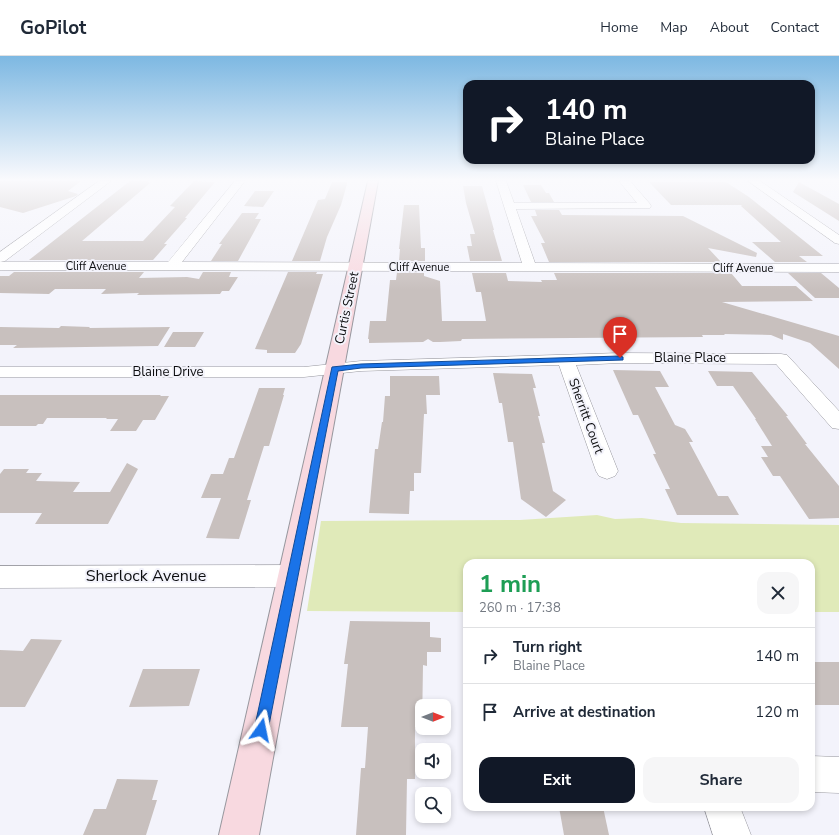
<!DOCTYPE html>
<meta charset="utf-8">
<style>
body{margin:0;font-family:"Nunito Sans",sans-serif;background:#f6f6f7;color:#1f2937;height:100vh;display:flex;flex-direction:column;font-size:15px;white-space:nowrap}
*{box-sizing:border-box;margin:0}
p{font-size:13px;color:#747a83}
.icon{flex:none;width:22px;height:22px;fill:none;stroke:currentColor;stroke-width:2;stroke-linecap:round;stroke-linejoin:round}
.map{position:relative;flex:1;overflow:hidden}
.panel{position:absolute;left:463px;top:503px;width:352px;height:252px;display:flex;flex-direction:column;background:#fff;border-radius:12px;box-shadow:0 2px 6px #0003}
.panel>*{flex:none}
.guide{position:absolute;left:463px;top:24px;width:352px;height:84px;border-radius:12px;box-shadow:0 2px 6px #0003;background:#111827;color:#fff;overflow:hidden}
.needle{width:26px;rotate:90deg}
.buttons{position:absolute;left:415px;top:643px;display:grid;gap:8px}
.buttons a{display:grid;place-items:center;width:36px;height:36px;border-radius:8px;background:#fff;box-shadow:0 2px 6px #0003;font-size:20px}
.pin{position:absolute;display:grid;place-items:center;width:34px;height:34px;color:#fff;margin:-41px -17px;border-radius:50% 50% 50% 0;rotate:-45deg;box-shadow:0 0 4px #0007}
.pin .icon{rotate:45deg}
.me{position:absolute;width:44px;margin:-22px;rotate:12deg;stroke-linejoin:round;filter:drop-shadow(0 0 3px #0008)}
.turn{display:flex;align-items:center;gap:14px;height:84px;padding:0 16px;font-size:18px}
.turn .icon{width:52px;height:52px;stroke-width:2.5}
.turn b{display:block;font-size:28px;line-height:34px}
.round{display:grid;place-items:center;flex:none;width:42px;height:42px;border-radius:12px;background:#f6f6f7}
.headline{display:flex;align-items:center;justify-content:space-between;height:68px;padding:0 16px}
h1{font-size:24px;font-weight:700;line-height:30px;color:#1e9e55}
.cta{display:flex;gap:8px;margin-top:auto;padding:8px 16px}
.cta a{flex:1;height:46px;border-radius:12px;background:#111827;color:#fff;font-size:16px;font-weight:700;line-height:46px;text-align:center}
.cta a+a{background:#f6f6f7;color:#1f2937}
ul{padding:0;list-style:none}
li{display:flex;align-items:center;gap:12px;height:56px;padding:0 16px;border-top:1px solid #e0e1e3}
li div{flex:1}
li b{display:block;font-size:15px}
li em{font-style:normal}
header{display:flex;align-items:center;gap:24px;box-sizing:border-box;height:56px;padding:0 20px;background:#fff;border-bottom:1px solid #e0e1e3}
header strong{font-size:19px}
nav{display:flex;gap:22px;margin-inline-start:auto;font-size:14px}
.map>svg:first-child{display:block}
.green{fill:#e0eab9}
.building{fill:#c8c0be}
.lines{fill:none;stroke-linecap:round;stroke-linejoin:round}
.street-casing{stroke:#97979e;stroke-width:1}
.secondary-casing{stroke:#97979e;stroke-width:2}
.street{fill:#fff;fill-rule:evenodd}
.secondary{fill:#f8d9e0;fill-rule:evenodd}
.route{fill:#1a73e8;stroke:#114b97}
.labels{text-anchor:middle;dominant-baseline:central;stroke-width:4;stroke-linejoin:round;paint-order:stroke}
.far-street-label{font-size:11px;fill:#0c0d0f;stroke:#f3f3fb}
.street-label{font-size:13px;fill:#0c0d0f;stroke:#f3f3fb}
.near-street-label{font-size:16px;fill:#0c0d0f;stroke:#f3f3fb}
</style>
<header>
<strong>GoPilot</strong>
<nav><a>Home</a><a>Map</a><a>About</a><a>Contact</a></nav>
</header>
<div class="map">
<svg width="839" height="779" viewBox="0 0 839 779">
<rect width="100%" height="100%" fill="#f3f3fb"/>
<polygon class="green" points="597,459 615,463 642,462 681,467 839,469 839,556 811,556 811,507 467,507 467,556 307,555 321,465 520,464"/>
<g class="building">
<polygon points="0,125 81,125 68,135 78,138 76,140 23,157 0,151"/>
<polygon points="130,125 148,125 150,127 82,185 143,185 175,151 170,150 194,125 215,126 185,162 187,162 164,188 167,188 153,204 29,204"/>
<polygon points="332,126 347,126 347,128 341,149 327,181 320,205 292,205 318,144 325,143"/>
<polygon points="649,126 726,126 749,141 823,200 799,200 807,206 775,206 752,186 781,186 741,150 742,149 671,149"/>
<polygon points="799,126 839,148 839,165 793,136"/>
<polygon points="523,129 541,129 546,137 549,137 554,146 531,146"/>
<polygon points="463,130 482,130 494,174 493,174 502,205 470,205 467,190 472,190 470,178 475,178 466,147"/>
<polygon points="255,135 274,135 263,151 244,150"/>
<polygon points="404,149 419,149 421,192 425,192 425,205 399,205 400,193 399,193"/>
<polygon points="535,154 559,154 562,159 683,160 757,197 756,201 708,192 721,206 549,206 541,187 545,187 531,160 537,160"/>
<polygon points="242,157 259,157 255,163 261,163 238,205 211,205 222,188 219,188"/>
<polygon points="14,216 144,216 139,222 187,221 199,223 203,216 231,216 229,221 238,221 229,235 222,235 220,238 137,239 139,237 101,238 106,233 55,233 49,238 0,237 0,220 9,220"/>
<polygon points="288,216 317,216 316,218 323,218 301,288 295,297 267,297 267,294 255,293"/>
<polygon points="397,216 424,217 424,220 440,225 442,265 486,265 481,236 476,236 472,217 506,217 508,225 542,226 541,224 557,224 554,217 731,217 742,230 796,230 813,245 722,246 839,280 839,313 810,287 783,278 783,284 771,279 724,278 725,279 702,279 703,281 462,283 461,285 440,286 433,286 428,283 423,286 369,287 369,283 368,283 370,265 386,265 390,224 396,224"/>
<polygon points="788,217 821,217 839,232 839,242 815,242"/>
<polygon points="61,270 90,271 89,272 170,271 158,290 13,292 17,289 0,289 0,271 59,272"/>
<polygon points="173,276 204,276 195,291 164,291"/>
<polygon points="613,314 660,315 669,331 655,331 675,369 685,373 693,386 689,386 718,440 728,440 739,459 677,459 665,433 670,433 653,398 656,398 638,359 633,359"/>
<polygon points="708,315 752,316 788,360 786,360 807,388 805,388 839,430 839,462 809,463 780,420 773,420 761,401 768,401 761,390 772,390 755,363 756,363 733,330 717,330"/>
<polygon points="493,317 532,318 536,332 533,332 540,360 538,360 545,387 542,387 553,435 566,444 546,461 521,443 513,386 508,386 502,347 499,347"/>
<polygon points="390,320 439,320 440,339 426,339 427,358 424,358 421,417 414,417 414,435 410,435 409,458 369,457 375,393 378,393 382,366 383,366 385,340 390,340"/>
<polygon points="259,332 285,332 283,339 284,339 269,390 264,390 247,444 251,444 239,483 206,482 221,442 201,442 211,418 223,418 229,402 234,402"/>
<polygon points="0,339 161,339 160,340 169,340 155,364 143,364 136,375 110,375 118,363 106,363 107,362 47,362 43,368 38,368 36,370 0,370"/>
<polygon points="127,407 138,413 108,468 35,468 42,457 0,457 0,418 4,413 29,413 26,417 42,417 36,425 80,426 73,436 110,436"/>
<polygon points="350,565 430,566 430,581 441,582 441,596 427,596 427,610 423,609 422,672 415,672 415,723 407,723 406,779 356,779 361,712 365,712 368,671 341,671 348,608 344,608"/>
<polygon points="31,583 62,584 25,651 0,651 0,594 23,595"/>
<rect x="811" y="606" width="28" height="43"/>
<polygon points="143,613 200,613 189,650 129,651"/>
<polygon points="117,723 158,724 152,744 157,744 146,779 83,779 94,753 106,753"/>
<polygon points="559,751 603,751 609,779 564,779"/>
</g>
<g class="lines">
<g class="street-casing">
<g id="street">
<polygon points="99,125 111,125 5,205 0,206 0,196"/>
<polygon points="235,125 245,125 182,206 522,207 496,125 506,125 514,147 637,147 619,125 630,125 650,148 651,150 650,152 516,153 535,207 839,208 839,216 0,214 0,206 168,206"/>
<polygon points="748,125 760,125 839,179 839,188 835,187"/>
<polygon points="620,297 781,298 787,299 839,355 839,373 832,372 776,308 620,307 576,309 618,415 615,420 607,423 599,420 596,415 559,309 361,315 304,321 0,321 0,311 304,311 361,305"/>
<polygon points="292,509 301,512 305,520 301,528 292,531 0,532 0,510"/>
<polygon points="811,700 839,701 839,737 811,736"/>
<polygon points="704,751 740,751 751,779 713,779"/>
</g>
</g>
<g class="secondary-casing">
<polygon id="secondary" points="368,125 378,125 259,779 219,779"/>
</g>
<use href="#street" class="street"/>
<use href="#secondary" class="secondary"/>
</g>
<linearGradient id="sky" x2="0" y2="1"><stop stop-color="#7db8e2"/><stop offset="0.53" stop-color="#fafafd"/><stop offset="1" stop-color="#fafafd" stop-opacity="0"/></linearGradient>
<rect width="839" height="234" fill="url(#sky)"/>
<polygon class="route" points="620,300 623,301 623,304 361,312 338,315 268,674 266,679 261,681 256,679 254,674 332,311 361,308"/>
<g class="labels">
<g class="far-street-label">
<text x="96" y="210">Cliff Avenue</text>
<text x="419" y="211">Cliff Avenue</text>
<text x="743" y="212">Cliff Avenue</text>
</g>
<g class="street-label">
<text transform="translate(347 252) rotate(-78)">Curtis Street</text>
<text x="690" y="302">Blaine Place</text>
<text x="168" y="316">Blaine Drive</text>
<text transform="translate(586 360) rotate(70)">Sherritt Court</text>
</g>
<g class="near-street-label">
<text x="146" y="520">Sherlock Avenue</text>
</g>
</g>
</svg>
<div class="buttons">
<a><svg class="needle" viewBox="-14 -14 28 28"><path d="M0-13l5 13h-10z" fill="#e53935"/><path d="M0 13l5-13h-10z" fill="#747a83"/></svg></a>
<a><svg class="icon" aria-label="sound" viewBox="0 0 24 24"><path d="M4 9h4l5-4v14l-5-4H4zM17 9q2 3 0 6"/></svg></a>
<a><svg class="icon" aria-label="search" viewBox="0 0 24 24"><circle cx="10" cy="10" r="6"/><path d="M15 15l6 6"/></svg></a>
</div>
<div class="pin" style="left:620px;top:302px;background:#d93025"><svg class="icon" aria-label="arrive" viewBox="0 0 24 24"><path d="M6 21V4h12l-3 4 3 4H6"/></svg></div>
<svg class="me" style="left:261px;top:674px" viewBox="-20 -20 40 40"><path d="M0-17L14 15 0 8-14 15z" fill="#1a73e8" stroke="#fff" stroke-width="4"/></svg>
<div class="guide">
<div class="turn"><svg class="icon" aria-label="right" viewBox="0 0 24 24"><path d="M7 20v-9h11M14 6l5 5-5 5"/></svg><div><b>140 m</b>Blaine Place</div></div>
</div>
<section class="panel">
<div class="headline"><div><h1>1 min</h1><p>260 m · 17:38</p></div><a class="round"><svg class="icon" aria-label="close" viewBox="0 0 24 24"><path d="M6 6l12 12M18 6L6 18"/></svg></a></div>
<ul>
<li><svg class="icon" aria-label="right" viewBox="0 0 24 24"><path d="M7 20v-9h11M14 6l5 5-5 5"/></svg><div><b>Turn right</b><p>Blaine Place</p></div><em>140 m</em></li>
<li><svg class="icon" aria-label="arrive" viewBox="0 0 24 24"><path d="M6 21V4h12l-3 4 3 4H6"/></svg><div><b>Arrive at destination</b></div><em>120 m</em></li>
</ul>
<div class="cta"><a>Exit</a><a>Share</a></div>
</section>
</div>
